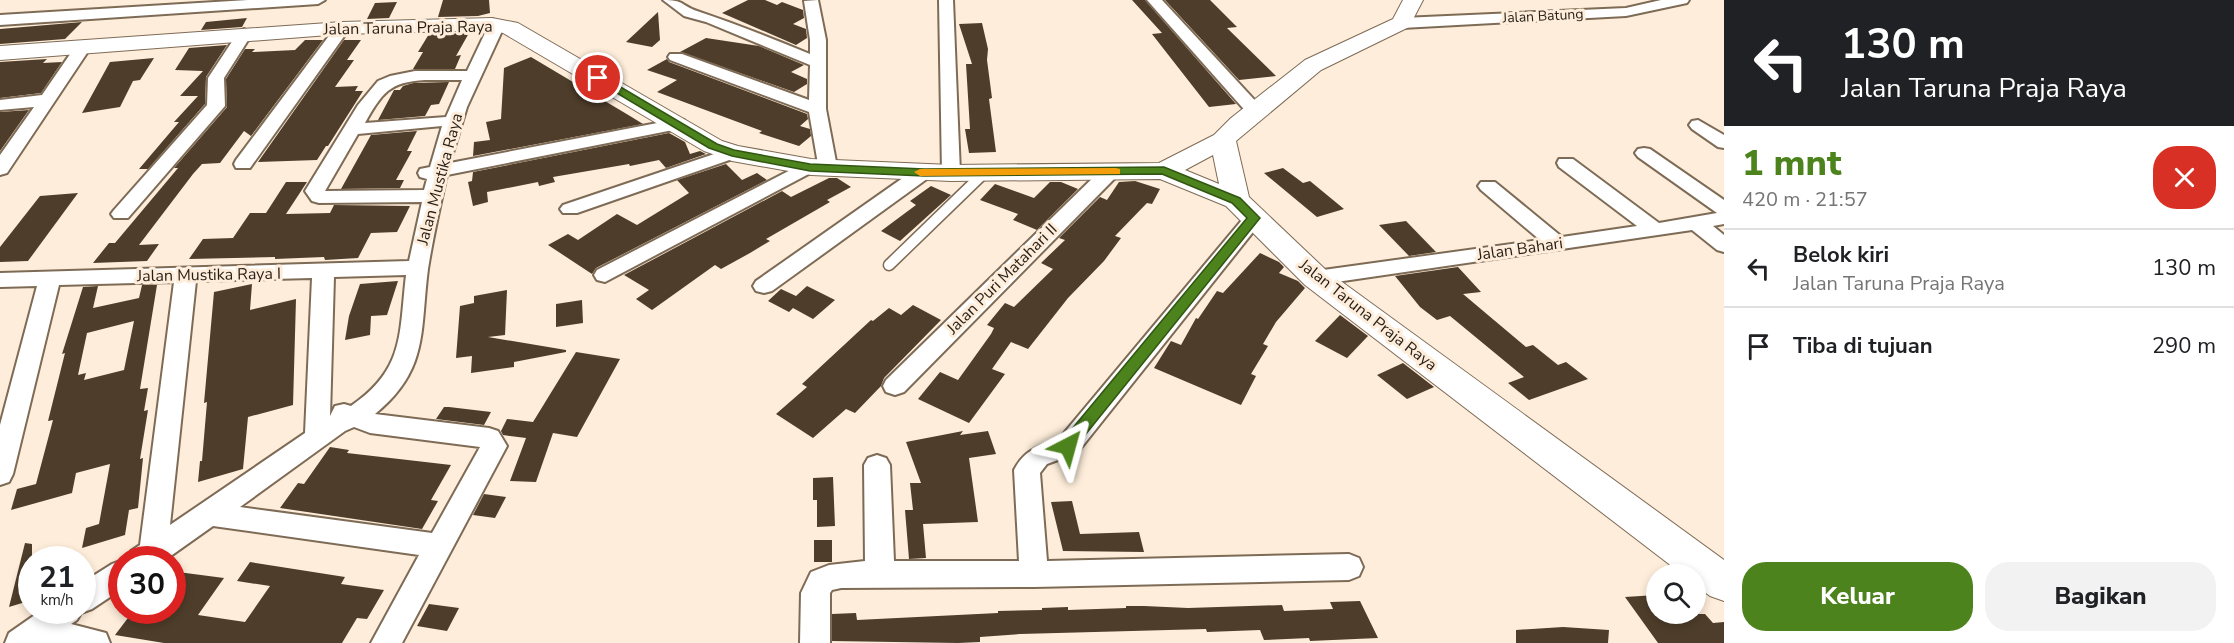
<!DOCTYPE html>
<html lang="id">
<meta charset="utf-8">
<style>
body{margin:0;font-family:"Nunito Sans",sans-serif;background:#f2f2f2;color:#202124;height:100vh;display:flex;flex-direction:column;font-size:22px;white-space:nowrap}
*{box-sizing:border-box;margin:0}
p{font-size:20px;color:#757577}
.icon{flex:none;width:33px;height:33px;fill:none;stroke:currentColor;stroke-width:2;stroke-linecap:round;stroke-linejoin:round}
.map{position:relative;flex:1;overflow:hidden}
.side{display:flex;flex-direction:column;background:#fff;width:510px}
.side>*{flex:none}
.top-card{background:#202124;color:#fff;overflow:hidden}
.controls{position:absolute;left:1646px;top:564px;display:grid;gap:12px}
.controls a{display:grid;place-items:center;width:60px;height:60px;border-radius:50%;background:#fff;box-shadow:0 3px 9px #0003;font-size:30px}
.speed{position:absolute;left:18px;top:546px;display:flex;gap:12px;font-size:30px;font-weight:700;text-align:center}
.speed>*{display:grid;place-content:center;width:78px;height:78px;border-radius:50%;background:#fff;box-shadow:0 3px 9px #0003;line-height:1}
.speed small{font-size:15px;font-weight:400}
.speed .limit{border:9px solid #d22;background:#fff;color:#111}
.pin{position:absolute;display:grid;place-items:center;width:51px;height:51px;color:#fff;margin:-26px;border:3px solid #fff;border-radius:50%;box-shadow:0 2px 6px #0007}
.me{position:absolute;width:66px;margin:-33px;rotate:39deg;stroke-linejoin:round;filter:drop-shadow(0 0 4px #0008)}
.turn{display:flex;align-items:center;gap:21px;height:126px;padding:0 18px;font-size:27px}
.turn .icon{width:78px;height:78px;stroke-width:2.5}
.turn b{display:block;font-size:42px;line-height:51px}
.round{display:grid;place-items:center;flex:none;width:63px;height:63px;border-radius:24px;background:#f2f2f2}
.headline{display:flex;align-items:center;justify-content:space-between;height:102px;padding:0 18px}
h1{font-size:36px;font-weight:800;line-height:45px;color:#4c831c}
.action{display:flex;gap:12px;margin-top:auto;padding:12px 18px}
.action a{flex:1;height:69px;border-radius:24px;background:#4c831c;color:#fff;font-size:24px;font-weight:800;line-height:69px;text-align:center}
.action a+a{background:#f2f2f2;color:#202124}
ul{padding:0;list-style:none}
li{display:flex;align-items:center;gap:18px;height:78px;padding:0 18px;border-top:2px solid #e0e0e0}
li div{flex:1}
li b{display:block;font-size:22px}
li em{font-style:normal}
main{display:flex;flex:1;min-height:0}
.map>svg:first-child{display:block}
.building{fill:#4e3d2a;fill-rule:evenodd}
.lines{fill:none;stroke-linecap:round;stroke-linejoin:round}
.lane-casing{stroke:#7e6b56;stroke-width:13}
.street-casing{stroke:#7e6b56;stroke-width:4}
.secondary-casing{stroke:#7e6b56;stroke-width:2}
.lane{stroke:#fff;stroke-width:10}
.street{fill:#fff;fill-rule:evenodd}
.secondary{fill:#fff;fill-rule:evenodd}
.route{fill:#4c831c;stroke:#315512;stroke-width:1.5}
.slow{fill:#f59e0b}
.labels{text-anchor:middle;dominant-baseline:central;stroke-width:6;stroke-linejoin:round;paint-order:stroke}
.far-street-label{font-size:14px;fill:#261e16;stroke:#feedda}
.street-label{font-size:16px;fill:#261e16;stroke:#feedda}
</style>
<main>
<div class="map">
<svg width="1724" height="643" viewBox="0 0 1724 643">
<rect width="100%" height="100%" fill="#feedda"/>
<g class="building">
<polygon points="443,0 489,0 490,13 478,16 438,17"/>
<polygon points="748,0 765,0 777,5 782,2 803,10 804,18 793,24 806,29 807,38 796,45 722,13"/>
<polygon points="1132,0 1145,0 1236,104 1209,107 1152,34 1162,33"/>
<polygon points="1165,0 1210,0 1237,27 1227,28 1276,76 1239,80"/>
<polygon points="397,2 389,18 367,19 375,3"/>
<polygon points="658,12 660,40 652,47 626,42"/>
<polygon points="247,18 242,27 201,30 206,22"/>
<polygon points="82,22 65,39 0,44 0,29"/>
<polygon points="982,23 988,49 987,60 992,98 989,99 996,152 969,153 965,129 970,129 966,64 972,64 959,24"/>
<polygon points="469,33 456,56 461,55 455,69 413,69 423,52 418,52 429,34"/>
<polygon points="706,38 759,46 804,65 791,72 807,79 807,84 794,92 680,52"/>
<polygon points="305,40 323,40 251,136 244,131 220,163 202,164 193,174 139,245 159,244 147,261 93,263 109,243 115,243 178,168 174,168 227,107 226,79 245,49 255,49 252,52 295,50"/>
<polygon points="344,40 361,40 347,60 354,60 335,87 358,86 355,91 363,91 328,146 326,146 317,160 258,162"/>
<polygon points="227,45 206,77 205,104 148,169 139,169 179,122 174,122 198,96 180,96 203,71 175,70 189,48"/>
<polygon points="531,57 630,116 643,124 473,156 474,142 490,140 486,122 501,119 504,68"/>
<polygon points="154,58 140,80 133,81 120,107 82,113 110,62"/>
<polygon points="47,59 43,63 62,62 41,93 0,98 0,62"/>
<polygon points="667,59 669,62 807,114 808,119 800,126 810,129 811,136 799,146 759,133 762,131 657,92 677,80 647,70"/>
<polygon points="449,82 439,104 431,105 425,116 378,120 394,90 400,90 403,86 413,83"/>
<polygon points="29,110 0,151 0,112"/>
<polygon points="417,131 407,151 412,151 396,180 404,180 400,188 341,189 371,135"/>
<polygon points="669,133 685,142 690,154 700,151 706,154 666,168 659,160 630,166 629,164 553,177 555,182 539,186 538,182 487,192 488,202 473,206 468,182 472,181 473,172"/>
<polygon points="726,164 742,180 757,173 767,180 596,268 592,274 548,245 568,234 578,240 617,214 637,225 689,193 677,180"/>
<polygon points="1283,168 1303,183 1310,181 1344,209 1317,217 1264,173"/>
<polygon points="829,178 837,178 851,187 827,200 830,202 766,239 770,241 750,253 721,269 715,265 652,310 636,299 649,290 624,275 782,191 791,197"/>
<polygon points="1135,181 1160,189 1152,204 1147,203 1115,236 1121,238 1104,261 1068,298 1028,349 1011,342 992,369 1005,374 969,423 918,399 940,372 958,380 991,334 994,328 987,325 1005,303 1014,307 1053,269 1041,263 1065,240 1059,238 1100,197 1107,200 1119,182"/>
<polygon points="286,182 307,182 286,214 330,213 334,205 410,206 397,232 371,233 358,258 325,260 324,257 275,259 275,257 189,259 203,239 233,238 250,213 266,213"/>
<polygon points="1050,182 1061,182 1078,189 1037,230 1013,220 1018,214 980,200 995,184 1034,198"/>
<polygon points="931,186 951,195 900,241 881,231 916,205 910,201"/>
<polygon points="78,193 28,261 0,262 0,247 40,196"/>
<polygon points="1406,221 1436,252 1409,256 1379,225"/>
<polygon points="1260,253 1279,262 1284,267 1279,273 1298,281 1305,288 1276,322 1263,344 1268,346 1251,374 1256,376 1241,405 1154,368 1171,341 1181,345 1196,318 1198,319 1217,291 1223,293"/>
<polygon points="1458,267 1481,292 1463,294 1526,347 1533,345 1558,365 1566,362 1588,379 1529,400 1508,383 1524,377 1450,316 1437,320 1420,307 1395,276"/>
<polygon points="398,281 387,315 371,316 370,335 345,340 349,316 360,284"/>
<polygon points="252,284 250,310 296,299 293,405 248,417 243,469 198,482 200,461 202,461 207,402 204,403 214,292"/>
<path d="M142,285H157L140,389L148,388L144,411L148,410L140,459L143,458L138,508L129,510L125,535L82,548L86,528L99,524L110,464L76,473L72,493L11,510L17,489L36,484L53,420L48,421L65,353L62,354L83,287L98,286L93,308L139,298ZM134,321L124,370L84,380L86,373L78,375L87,333Z"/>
<polygon points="807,286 835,300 813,319 793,308 789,312 768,301 781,289 796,296"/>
<polygon points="507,290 505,335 488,337 566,350 566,352 514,362 514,367 471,373 472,356 456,358 460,306 474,303 474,296"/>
<polygon points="582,300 583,323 556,327 556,304"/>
<polygon points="913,305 941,320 884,378 881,386 855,413 846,409 813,438 776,414 807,387 802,384 871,320 873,321 889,308 901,315"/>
<polygon points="1340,315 1368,336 1347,358 1315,341"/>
<polygon points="576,352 620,359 577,437 553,433 536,482 510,481 526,438 503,435 501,431 507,419 533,422"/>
<polygon points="1403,363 1434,387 1407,399 1377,375"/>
<polygon points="444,407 449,407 491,412 484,425 436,419"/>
<polygon points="963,431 960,435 988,431 996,454 969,458 978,522 923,524 926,558 909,559 905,510 913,510 910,483 921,483 906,442"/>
<polygon points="330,447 349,450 347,453 451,465 431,500 438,501 422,529 280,508 298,483 304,484"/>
<polygon points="833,477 835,526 817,527 817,500 813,500 813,478"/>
<polygon points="484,494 506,497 495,518 473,515"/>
<polygon points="1072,501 1080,534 1139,532 1144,552 1063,551 1051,502"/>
<rect x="814" y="540" width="18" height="22"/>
<polygon points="25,543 32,544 32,600 9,607"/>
<polygon points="250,562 345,577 341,584 384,590 367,619 357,618 342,643 164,643 115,635 134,610 172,614 172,579 178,572 224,578 198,615 245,622 270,586 237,581"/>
<polygon points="1656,595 1656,614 1705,614 1713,623 1724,622 1724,643 1658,643 1625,597"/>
<polygon points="1360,601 1378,638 1310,641 1309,638 1264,640 1260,630 1207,632 1206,629 1020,634 980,637 980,642 958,643 832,641 832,614 856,613 857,620 998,613 998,611 1042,610 1042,608 1068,607 1068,610 1126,608 1126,606 1144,606 1188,608 1282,605 1284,611 1333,609 1330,602"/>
<polygon points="429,604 459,608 447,631 417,626"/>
<polygon points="1563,627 1609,630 1608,643 1516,643 1516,630"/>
</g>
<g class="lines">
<g class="lane-casing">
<polyline id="lane" points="889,265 983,174"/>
</g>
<g class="street-casing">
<g id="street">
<polygon points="248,0 325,0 318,4 0,25 0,15"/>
<path d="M663,0C685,0 680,5 697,11C735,24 772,38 810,54V40L804,1L818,0L826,40V109L837,167L835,171L828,173L820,168L605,282L597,280L594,275L597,270L804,163L811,161L818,164L809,112L670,60L668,57L670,54H682L809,100L810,65L706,22L684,16Z"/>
<polygon points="939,0 953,0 960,173 958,177 944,177 942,173"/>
<polygon points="1147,0 1162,0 1261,107 1264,111 1261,115 1249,115"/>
<polygon points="1661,0 1689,0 1687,3 1626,16 1402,28 1394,23 1402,18 1626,8"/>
<path d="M492,19L497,21L502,31L467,107L450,163L678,119L684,120L687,124L684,128L678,129L447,175C440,206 433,237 428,269C420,331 429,370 375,414L489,428L498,431L507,446L402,643H371L419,555L213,526L165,560H127L131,551L140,545L174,282L59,285L13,474L9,482L0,485V425L37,286L0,287V273L409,261L422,202L319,203L312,201L305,191L358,105L378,81L390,76L415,71H467L486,31L484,24ZM425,80H462L446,117L365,123C382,93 389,82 425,80ZM442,126L430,167L420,169L418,173L420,177L427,179L424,190L325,191L358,134ZM406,275C399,334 405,369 351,406L344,404L335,406L330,416L334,277ZM312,278L305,433L170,525L196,281ZM354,427L370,433L480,447L432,533L240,507L345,431Z"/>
<polygon points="342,23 350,28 250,168 236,168 234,164 236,160 337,25"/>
<polygon points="244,29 252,34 224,78 225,106 128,218 114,218 111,214 114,210 207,105 208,78 239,31"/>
<polygon points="83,42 91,47 7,173 0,175 0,155 34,107 0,110 0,100 42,95 77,44"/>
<polygon points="1698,120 1724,135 1724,148 1718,147 1692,129 1689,125 1692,121"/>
<polygon points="732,148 738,149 741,153 738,157 577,213 563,213 560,209 563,205"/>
<polygon points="1644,148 1650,149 1724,200 1724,224 1713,226 1724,235 1724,252 1717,250 1692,230 1316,285 1308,283 1305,278 1308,273 1316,271 1540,240 1481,190 1478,186 1481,182 1495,182 1562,237 1637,226 1559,167 1557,163 1559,159 1573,159 1659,223 1717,213 1638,157 1635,153 1638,149"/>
<polygon points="924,166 931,168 933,172 931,176 772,291 764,293 756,291 753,286 756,281 917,168"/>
<polygon points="1110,166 1117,168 1119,172 1117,176 904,392 895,395 886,392 883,386 886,380 1103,168"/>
<path d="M1254,212L1261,214L1264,218L1261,222L1077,453L1047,464L1040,473L1047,561L1349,554L1359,558L1363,567L1359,576L1349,580L1034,587L841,588L832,590L830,593V643H800L801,593L811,572L829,565L865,561L864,465L868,458L877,455L886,458L890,465L894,561H1019L1014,470C1025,449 1038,447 1059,439L1247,214Z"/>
<polygon points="122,560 122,589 92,609 81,613 77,620 71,624 106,633 110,643 5,643 9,633 42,610 82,610 82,583 112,564"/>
</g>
</g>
<g class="secondary-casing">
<path id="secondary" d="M1403,0H1423L1409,27L1321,70L1236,141L1249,197L1327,271L1724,560V601L1710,596L1695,585V574H1682L1305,285L1226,206L1160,179L951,181L811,175L732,161L704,151L503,33L492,30L342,34L0,60V46L342,22L492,18L518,23L722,141L738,146L811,159L951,165L1159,163L1214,135L1231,118L1305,60L1393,19ZM1213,155L1219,184L1185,170Z"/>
</g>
<use href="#lane" class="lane"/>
<use href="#street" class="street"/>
<use href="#secondary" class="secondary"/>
</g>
<polygon class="route" points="595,76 602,76 717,144 734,150 810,164 924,169 1164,167 1240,198 1260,218 1073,450 1062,450 1060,446 1062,441 1247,218 1232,203 1162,174 924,176 810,171 732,156 709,148 595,80"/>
<polygon class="slow" points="1116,168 1120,169 1120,174 920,176 914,172 920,169"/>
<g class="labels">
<g class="far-street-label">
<text transform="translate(1543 16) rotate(-3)">Jalan Batung</text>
</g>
<g class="street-label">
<text transform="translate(408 28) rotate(-1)">Jalan Taruna Praja Raya</text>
<text transform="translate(440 179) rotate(-75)">Jalan Mustika Raya</text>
<text transform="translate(1520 249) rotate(-8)">Jalan Bahari</text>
<text transform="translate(209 275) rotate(-1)">Jalan Mustika Raya I</text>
<text transform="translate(1002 279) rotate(-45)">Jalan Puri Matahari II</text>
<text transform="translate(1368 315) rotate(38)">Jalan Taruna Praja Raya</text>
</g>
</g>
</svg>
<div class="controls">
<a><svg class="icon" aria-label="search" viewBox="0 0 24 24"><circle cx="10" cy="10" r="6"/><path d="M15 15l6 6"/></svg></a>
</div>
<div class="speed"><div>21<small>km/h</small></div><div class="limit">30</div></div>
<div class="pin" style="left:598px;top:78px;background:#d93025"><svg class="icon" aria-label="arrive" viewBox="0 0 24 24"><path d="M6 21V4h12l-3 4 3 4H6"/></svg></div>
<svg class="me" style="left:1068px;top:446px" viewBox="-20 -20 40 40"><path d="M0-17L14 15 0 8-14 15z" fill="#4c831c" stroke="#fff" stroke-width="4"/></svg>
</div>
<section class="side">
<div class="top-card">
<div class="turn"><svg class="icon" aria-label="left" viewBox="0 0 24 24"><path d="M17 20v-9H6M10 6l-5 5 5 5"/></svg><div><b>130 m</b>Jalan Taruna Praja Raya</div></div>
</div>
<div class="headline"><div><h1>1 mnt</h1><p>420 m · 21:57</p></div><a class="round" style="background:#d93025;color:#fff"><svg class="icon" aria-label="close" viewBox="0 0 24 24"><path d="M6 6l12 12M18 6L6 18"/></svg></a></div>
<ul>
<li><svg class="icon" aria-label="left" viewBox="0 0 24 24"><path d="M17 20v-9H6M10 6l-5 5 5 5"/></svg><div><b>Belok kiri</b><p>Jalan Taruna Praja Raya</p></div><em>130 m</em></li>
<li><svg class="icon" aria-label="arrive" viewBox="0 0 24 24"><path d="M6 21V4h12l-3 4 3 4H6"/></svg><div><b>Tiba di tujuan</b></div><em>290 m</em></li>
</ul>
<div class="action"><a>Keluar</a><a>Bagikan</a></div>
</section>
</main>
